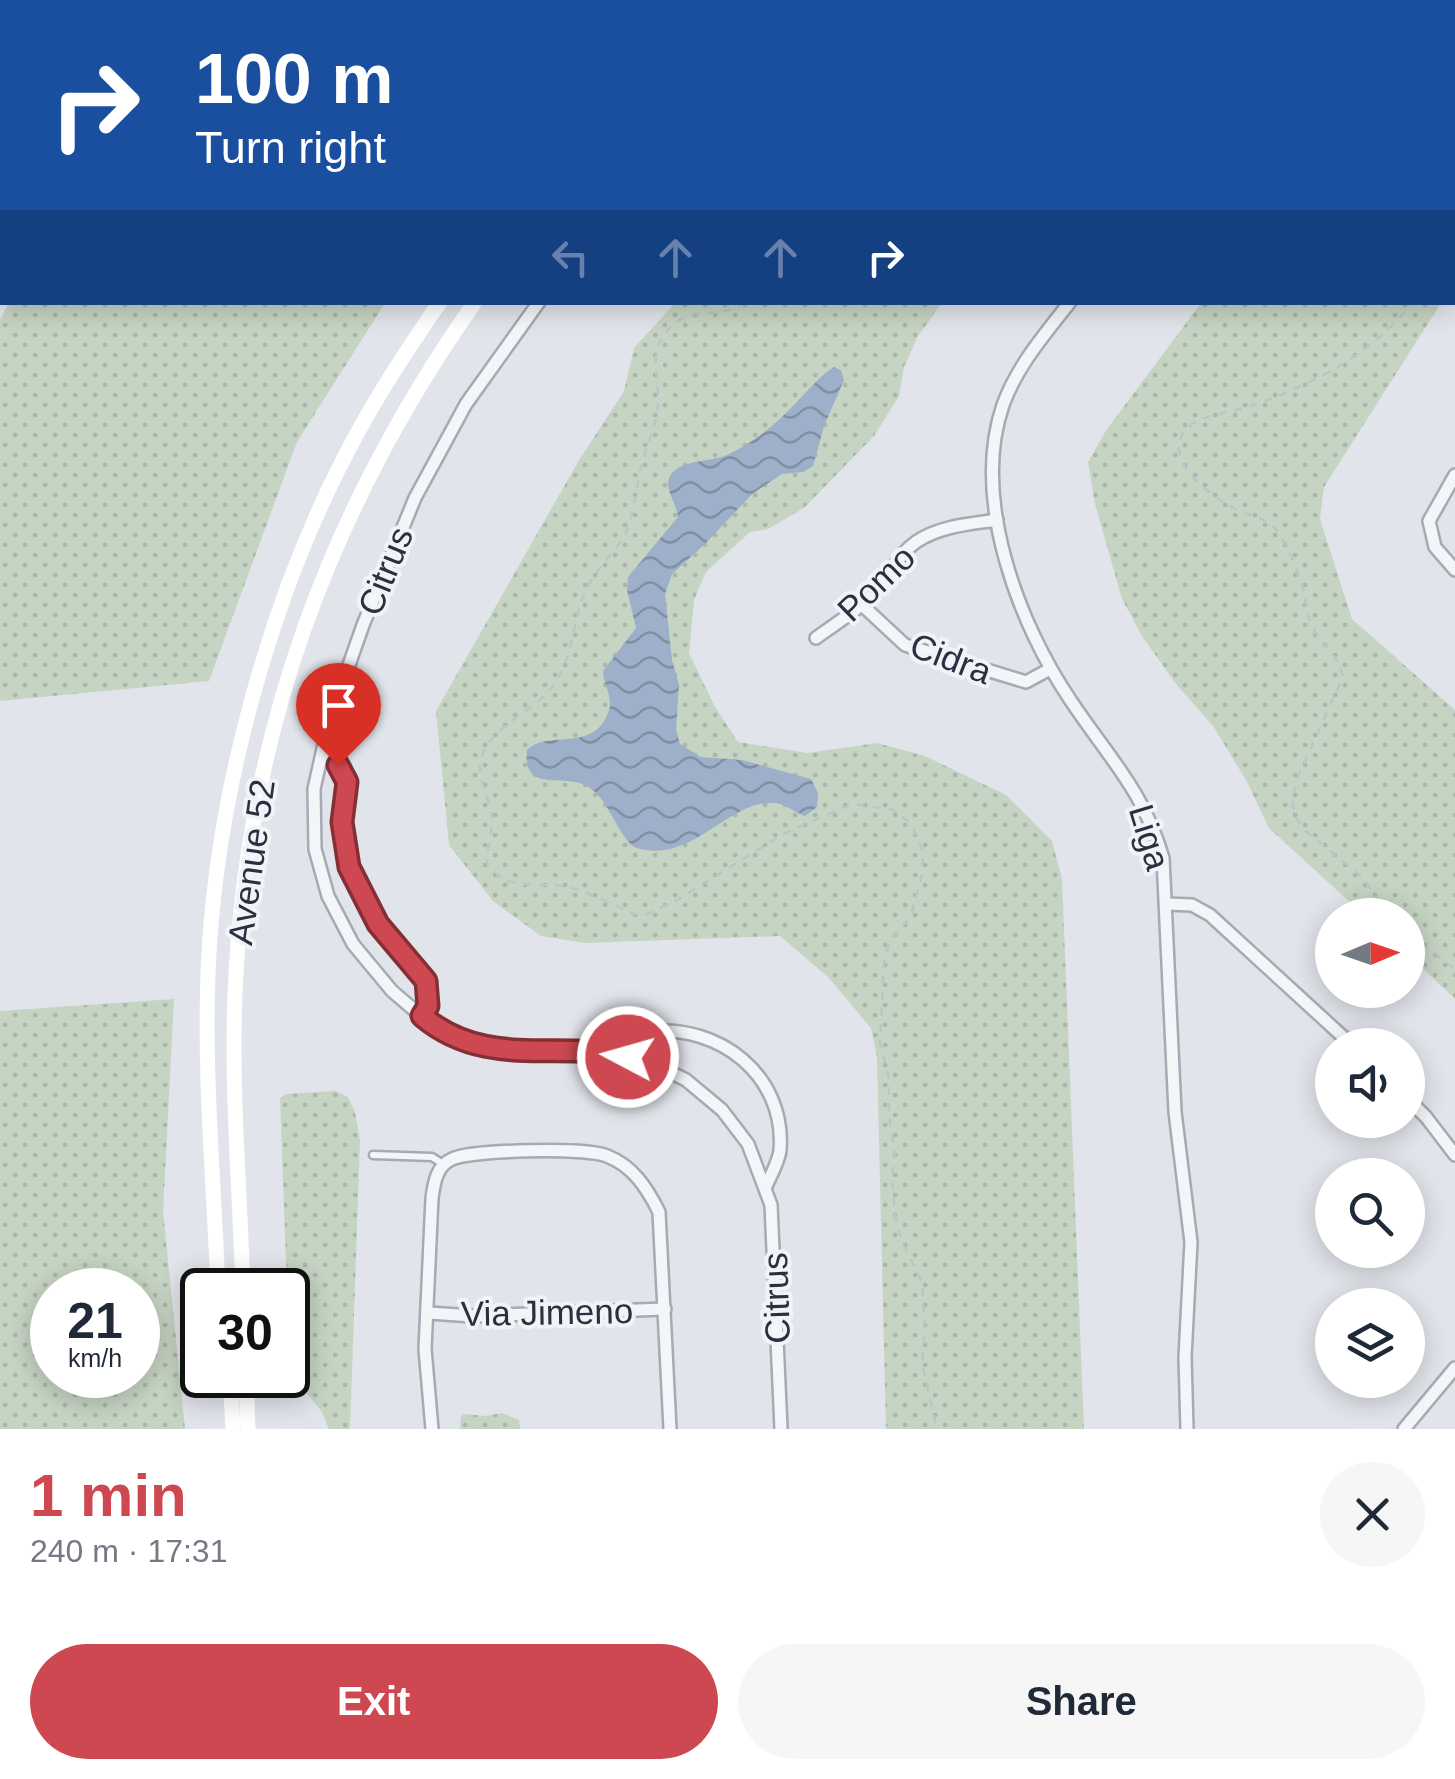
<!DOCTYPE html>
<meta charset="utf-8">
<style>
body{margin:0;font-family:Arial,sans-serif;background:#f6f6f7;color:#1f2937;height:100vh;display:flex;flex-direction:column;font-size:38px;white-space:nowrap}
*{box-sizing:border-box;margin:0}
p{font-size:32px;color:#747a83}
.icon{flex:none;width:55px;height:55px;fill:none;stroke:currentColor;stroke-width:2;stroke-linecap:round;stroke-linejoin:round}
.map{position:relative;height:1429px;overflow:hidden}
.sheet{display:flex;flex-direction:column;background:#fff;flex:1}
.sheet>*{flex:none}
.hud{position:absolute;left:0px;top:0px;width:1455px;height:305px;box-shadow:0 5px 25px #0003;background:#1a4fa0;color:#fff;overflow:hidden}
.needle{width:65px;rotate:88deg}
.buttons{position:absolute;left:1315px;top:898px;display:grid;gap:20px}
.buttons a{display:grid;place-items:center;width:110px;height:110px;border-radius:50%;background:#fff;box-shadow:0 5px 25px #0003;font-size:50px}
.speed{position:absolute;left:30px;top:1268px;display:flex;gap:20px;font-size:50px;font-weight:700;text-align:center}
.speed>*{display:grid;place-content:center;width:130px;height:130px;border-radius:50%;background:#fff;box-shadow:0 5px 25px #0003;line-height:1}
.speed small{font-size:25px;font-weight:400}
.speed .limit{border:5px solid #111;border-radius:15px;background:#fff;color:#111}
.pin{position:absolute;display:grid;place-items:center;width:85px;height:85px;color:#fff;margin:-102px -42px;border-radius:50% 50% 50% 0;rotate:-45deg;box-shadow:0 0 10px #0007}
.pin .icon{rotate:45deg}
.me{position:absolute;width:110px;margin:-55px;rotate:276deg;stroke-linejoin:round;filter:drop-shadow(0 0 8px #0008)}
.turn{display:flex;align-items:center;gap:35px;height:210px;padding:0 30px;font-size:45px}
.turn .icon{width:130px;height:130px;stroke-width:2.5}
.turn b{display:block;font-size:70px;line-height:85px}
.lanes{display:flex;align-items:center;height:95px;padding:0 30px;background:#0003;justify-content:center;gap:50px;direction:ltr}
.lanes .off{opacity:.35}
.round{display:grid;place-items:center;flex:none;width:105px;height:105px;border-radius:52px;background:#f6f6f7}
.headline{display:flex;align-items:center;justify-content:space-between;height:170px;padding:0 30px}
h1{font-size:60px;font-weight:600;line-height:75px;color:#cd4851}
.button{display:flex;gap:20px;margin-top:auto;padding:20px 30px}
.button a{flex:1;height:115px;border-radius:60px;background:#cd4851;color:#fff;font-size:40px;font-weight:600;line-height:115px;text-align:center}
.button a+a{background:#f6f6f7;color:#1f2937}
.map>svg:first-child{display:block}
.built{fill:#d0d3dc}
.grass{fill:url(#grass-dots);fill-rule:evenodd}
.water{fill:url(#water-waves)}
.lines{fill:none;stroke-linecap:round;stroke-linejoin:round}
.service-casing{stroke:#a6aab4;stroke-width:11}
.minor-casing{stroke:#a6aab4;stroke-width:16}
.path{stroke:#bfc2c9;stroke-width:2.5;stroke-dasharray:8 8;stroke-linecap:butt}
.service{stroke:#f4f5f8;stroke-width:6}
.minor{stroke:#f4f5f8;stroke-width:11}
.secondary{stroke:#fff;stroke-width:15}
.route-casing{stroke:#852f35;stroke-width:25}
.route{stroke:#cd4851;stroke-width:18}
.labels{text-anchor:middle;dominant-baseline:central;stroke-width:8;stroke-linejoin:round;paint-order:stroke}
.street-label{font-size:35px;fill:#2a3042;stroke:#f1f3f7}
</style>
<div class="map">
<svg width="1455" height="1429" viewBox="0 0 1455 1429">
<defs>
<pattern id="grass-dots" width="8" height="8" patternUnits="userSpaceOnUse" patternTransform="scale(2.5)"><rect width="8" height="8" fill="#c6d4c3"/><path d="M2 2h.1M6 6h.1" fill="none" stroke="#aab6a9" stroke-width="1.8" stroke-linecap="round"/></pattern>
<pattern id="water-waves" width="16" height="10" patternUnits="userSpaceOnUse" patternTransform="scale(2.5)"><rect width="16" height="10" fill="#9dafc9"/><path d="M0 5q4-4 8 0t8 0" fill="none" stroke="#808fa5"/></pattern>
</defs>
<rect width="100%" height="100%" fill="#e1e4ea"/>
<polygon class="built" points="0,0 104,0 2,2 0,194"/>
<g class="grass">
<polygon points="160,0 631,0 159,2"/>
<polygon points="911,0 1135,0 909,2"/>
<polygon points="1370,0 1455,0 1453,283 1452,2 1369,2"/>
<polygon points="9,303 385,303 297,442 209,681 0,701 0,319"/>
<polygon points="675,303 942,303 918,336 904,367 899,396 874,436 804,508 768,529 750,532 706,572 694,600 689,653 715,707 738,742 807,753 877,743 925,756 1006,795 1052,841 1062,879 1084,1429 886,1429 877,1057 871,1028 828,977 780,936 585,943 541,936 493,901 449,845 436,711 578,462 624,391 634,348"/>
<polygon points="1201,303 1441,303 1324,487 1320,519 1352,619 1455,710 1455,999 1408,955 1408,915 1364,915 1269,828 1246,780 1213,726 1176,684 1142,636 1122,599 1095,504 1088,462 1107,429"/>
<path d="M174,999L163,1211L185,1429H0V1011ZM138,1290V1375H52V1290Z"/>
<polygon points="335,1091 348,1097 355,1112 360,1141 350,1429 329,1429 322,1412 308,1395 293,1353 287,1290 280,1098 286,1094"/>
<polygon points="502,1413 519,1420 520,1429 460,1429 461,1416 464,1414 486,1416"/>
</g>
<path class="water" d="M834,367L841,370L844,380L824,426L813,466L803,472L782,474L752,494L706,543L672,574L665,594L672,660L679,685L676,730L680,744L701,757L742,760L811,779L818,793L817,807L805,816C795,813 786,804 775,803C729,798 691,867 634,847C614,830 609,797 585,785C562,774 522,793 527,750C548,729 596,754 609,710C613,697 603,684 603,671L636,628L627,590L628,577L678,517C677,503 661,486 672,473C686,458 714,463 731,453C755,441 776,424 794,405C807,392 818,377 834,367Z"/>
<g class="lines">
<g class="service-casing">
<polyline id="service" points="373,1155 432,1157 443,1164"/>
</g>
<g class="minor-casing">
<g id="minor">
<polyline points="127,2 128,0"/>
<polyline points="794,2 796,0"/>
<polyline points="1251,2 1253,0"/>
<polyline points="0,245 2,242"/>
<polyline points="539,302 466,404 415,498 363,625 329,722 314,789 315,849 328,896 353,944 392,991 434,1027 475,1044 517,1052 606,1051 650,1062 686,1080 722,1110 748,1144 771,1205 781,1429"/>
<path d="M1070,302C1045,334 1017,366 1003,405C971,498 1018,623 1071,701C1109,758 1143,790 1163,858L1175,1112L1191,1242L1185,1357L1187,1429"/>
<polyline points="1455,475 1429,521 1435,547 1455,570"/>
<polyline points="861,604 905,645 1026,682 1050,669"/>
<path d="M816,638C838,622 865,606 882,584C894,569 899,554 916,542C939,526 970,524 997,520"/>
<polyline points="322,755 344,772 347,782 343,842 349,867 363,897 378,924 426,981 428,1006 422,1016"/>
<polyline points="1166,904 1192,905 1210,915 1352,1045"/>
<path d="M606,1051C619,1045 634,1034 648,1032C719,1023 786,1076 780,1150C779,1161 771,1175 766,1186"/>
<polyline points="1408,1099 1426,1117 1455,1155"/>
<polyline points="429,1313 473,1316 665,1309"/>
<path d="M432,1429L425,1349L432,1198C434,1184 436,1166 452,1159C471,1150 587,1147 607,1156C633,1166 647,1188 659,1212L670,1429"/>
<polyline points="1404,1429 1455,1368"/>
</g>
</g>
<g class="path">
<polyline points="1423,0 1423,2"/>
<polyline points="1089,2 1090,0"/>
<polyline points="1452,164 1452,190"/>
<path d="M745,302C716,324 690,299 664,335C651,354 657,372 658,394C659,419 650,436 643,460C637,482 635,505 628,527C623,545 596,568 586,590C572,620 574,655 555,683C537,711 490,725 481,759C476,779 491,799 492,819C492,834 487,849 487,864C510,896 542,878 575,889C595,895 615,906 634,914L645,915L677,900L785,833L852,804L891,809L912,824L923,853L922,875L911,916L890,941L884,961L880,1043L889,1079V1116L895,1155L892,1176L895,1214L901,1240L922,1282L925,1329L922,1363L937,1429"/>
<path d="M1389,915L1362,877L1307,832L1297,819L1293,806L1295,783L1343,677C1339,655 1321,645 1312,626C1306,614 1306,601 1303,588C1298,571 1286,540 1273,526C1264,517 1249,516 1238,510C1215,500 1162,461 1184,432C1197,414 1227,414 1247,407C1309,387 1373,354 1413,302"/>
<polyline points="1408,934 1455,969"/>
</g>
<use href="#service" class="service"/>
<use href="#minor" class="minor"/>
<g class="secondary">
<polyline points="694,2 696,0"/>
<polyline points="729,2 731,0"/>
<path d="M218,1290C214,1184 204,1079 208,973C215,794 272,587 359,430C383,386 411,344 440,302"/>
<path d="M243,1290C240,1192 231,1092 235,994C245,738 328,511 475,302"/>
<polyline points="226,1375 231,1392 233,1429"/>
<polyline points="246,1375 248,1429"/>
</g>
</g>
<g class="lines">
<g class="route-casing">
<path id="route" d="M338,765L347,782L342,822L349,867L378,924L426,981L428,1006L422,1016C486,1070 558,1040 628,1057"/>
</g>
<use href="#route" class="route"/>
</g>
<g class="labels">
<g class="street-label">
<text transform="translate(385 571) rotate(-68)">Citrus</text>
<text transform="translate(876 583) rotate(-44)">Pomo</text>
<text transform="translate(951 658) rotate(21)">Cidra</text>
<text transform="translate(1150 837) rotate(73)">Liga</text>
<text transform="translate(251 862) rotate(-82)">Avenue 52</text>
<text transform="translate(776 1298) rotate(-92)">Citrus</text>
<text transform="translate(547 1312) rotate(-1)">Via Jimeno</text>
</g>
</g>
</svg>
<div class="buttons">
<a><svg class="needle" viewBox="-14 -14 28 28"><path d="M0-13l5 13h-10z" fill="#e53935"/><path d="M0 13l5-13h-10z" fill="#747a83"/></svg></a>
<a><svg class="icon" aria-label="sound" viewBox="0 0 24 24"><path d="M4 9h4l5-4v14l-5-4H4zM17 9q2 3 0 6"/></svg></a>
<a><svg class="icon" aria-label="search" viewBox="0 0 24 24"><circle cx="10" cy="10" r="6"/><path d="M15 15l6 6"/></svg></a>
<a><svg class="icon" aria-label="layers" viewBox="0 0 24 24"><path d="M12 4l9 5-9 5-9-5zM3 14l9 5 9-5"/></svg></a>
</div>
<div class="speed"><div>21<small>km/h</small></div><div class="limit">30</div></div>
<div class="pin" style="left:338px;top:765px;background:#d93025"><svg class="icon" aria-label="arrive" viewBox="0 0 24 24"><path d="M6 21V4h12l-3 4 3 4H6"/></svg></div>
<svg class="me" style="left:628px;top:1057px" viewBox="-20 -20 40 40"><circle r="17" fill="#cd4851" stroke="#fff" stroke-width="3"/><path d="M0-11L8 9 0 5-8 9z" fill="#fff"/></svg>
<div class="hud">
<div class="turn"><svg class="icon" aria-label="right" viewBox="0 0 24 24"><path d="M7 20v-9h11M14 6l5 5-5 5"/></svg><div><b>100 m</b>Turn right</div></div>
<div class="lanes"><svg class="icon off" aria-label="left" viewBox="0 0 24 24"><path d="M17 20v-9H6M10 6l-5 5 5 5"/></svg><svg class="icon off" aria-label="ahead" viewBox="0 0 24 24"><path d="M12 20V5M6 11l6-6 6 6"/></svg><svg class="icon off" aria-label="ahead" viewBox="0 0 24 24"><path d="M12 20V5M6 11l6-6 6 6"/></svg><svg class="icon" aria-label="right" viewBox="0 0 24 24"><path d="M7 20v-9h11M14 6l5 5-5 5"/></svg></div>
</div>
</div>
<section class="sheet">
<div class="headline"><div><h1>1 min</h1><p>240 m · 17:31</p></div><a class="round"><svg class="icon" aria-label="close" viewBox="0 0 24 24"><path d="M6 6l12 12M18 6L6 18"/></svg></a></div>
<div class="button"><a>Exit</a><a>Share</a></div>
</section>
